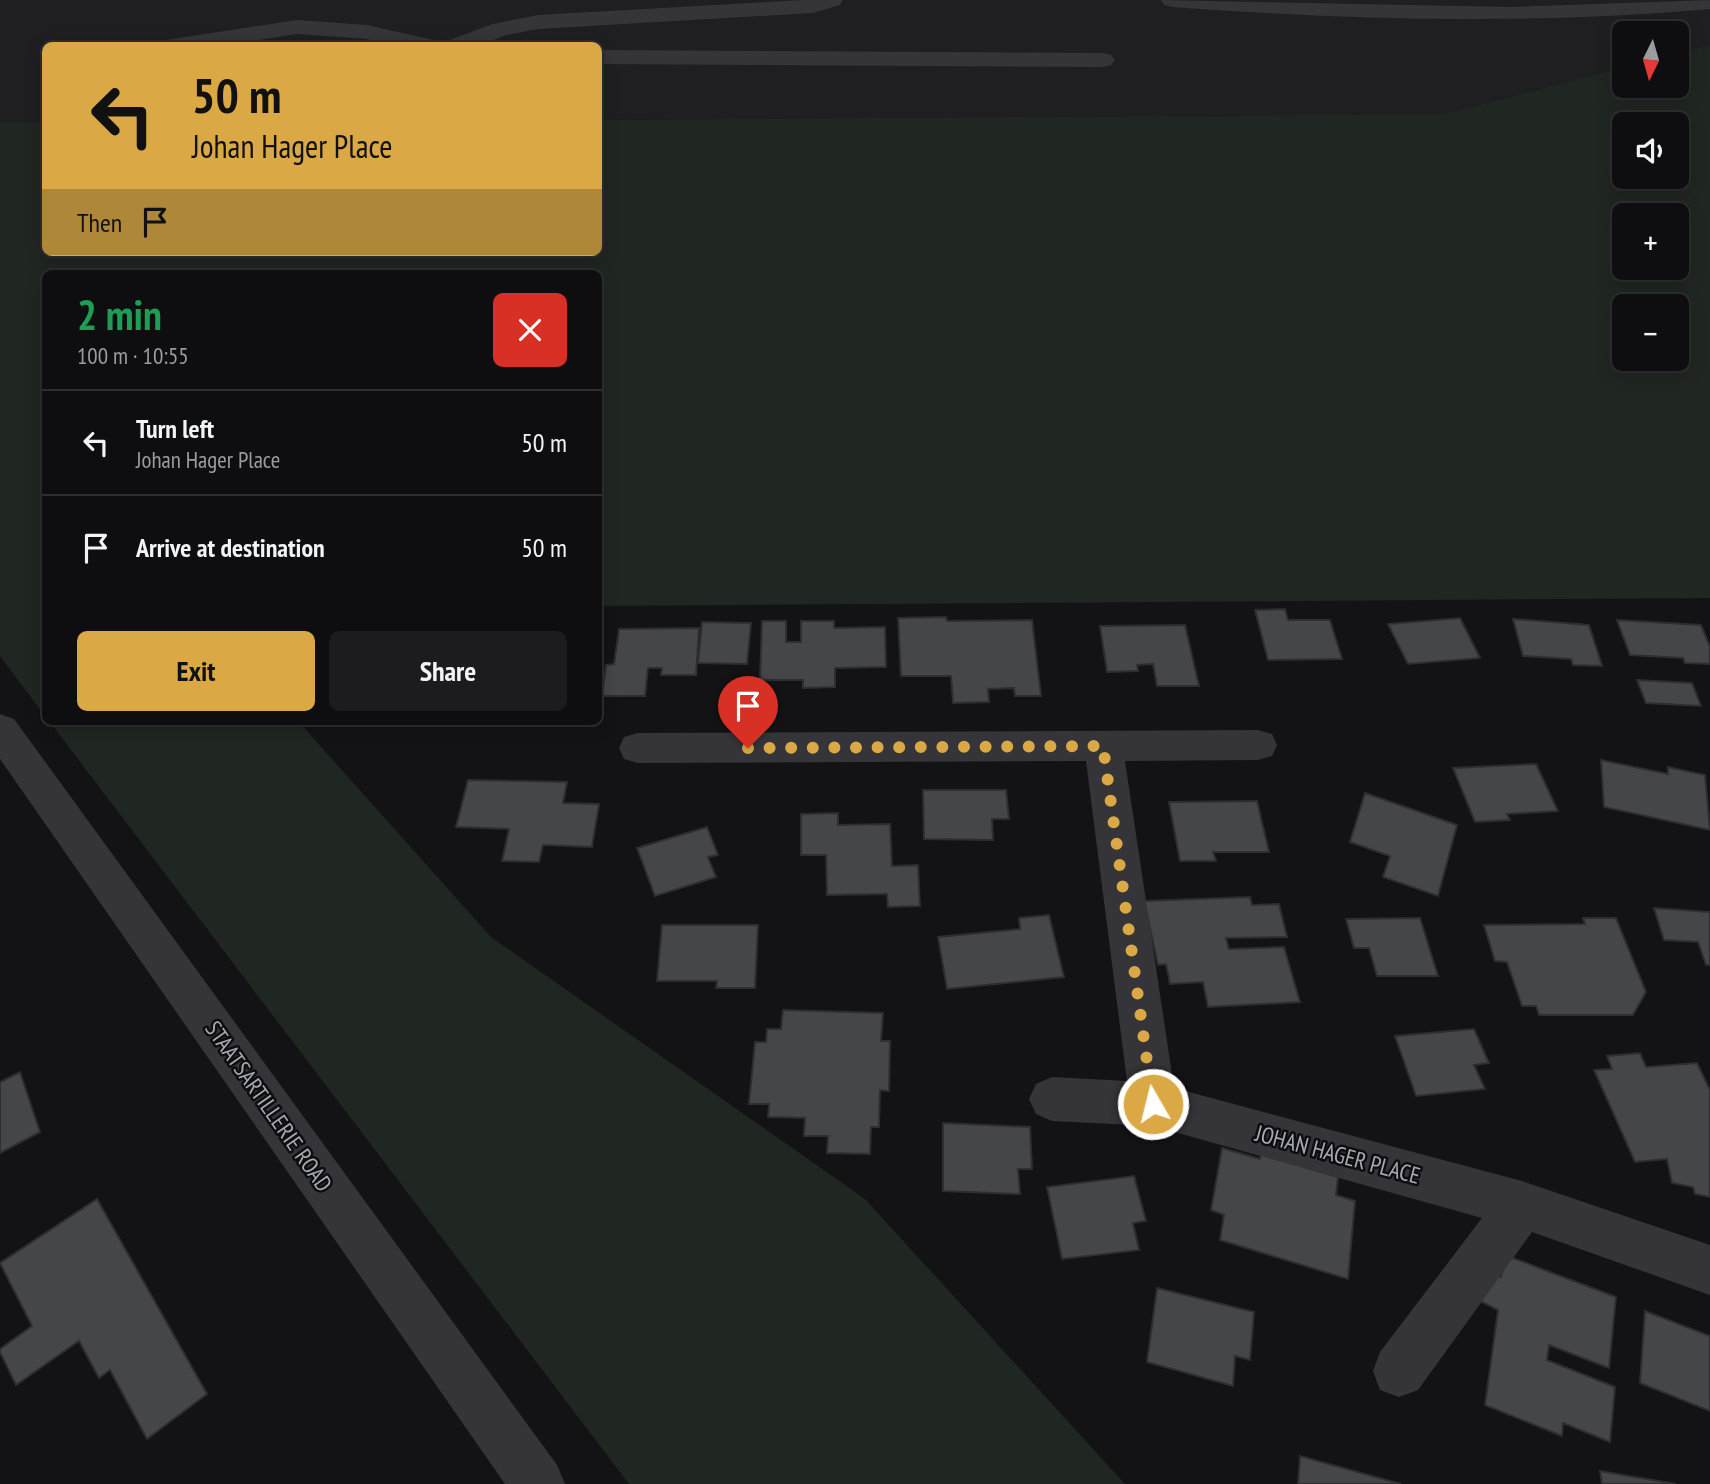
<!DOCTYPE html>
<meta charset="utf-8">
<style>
body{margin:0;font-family:"PT Sans Narrow",sans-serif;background:#1c1c1e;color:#f1f3f6;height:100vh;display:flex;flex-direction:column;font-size:26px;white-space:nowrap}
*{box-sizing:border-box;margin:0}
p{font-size:23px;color:#9b9c9f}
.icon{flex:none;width:38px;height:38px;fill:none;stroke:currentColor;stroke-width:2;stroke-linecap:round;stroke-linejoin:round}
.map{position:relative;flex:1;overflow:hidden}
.side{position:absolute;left:42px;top:270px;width:560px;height:455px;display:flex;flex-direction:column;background:#0e0e10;border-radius:10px;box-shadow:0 4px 18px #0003,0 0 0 2px #2e2e30}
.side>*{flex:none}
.top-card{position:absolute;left:42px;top:42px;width:560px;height:214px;border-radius:10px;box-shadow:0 4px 18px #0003,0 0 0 2px #2e2e30;background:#daa946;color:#111;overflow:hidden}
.needle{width:46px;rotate:185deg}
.buttons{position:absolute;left:1612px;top:21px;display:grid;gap:14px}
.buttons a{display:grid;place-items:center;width:77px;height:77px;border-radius:10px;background:#0e0e10;box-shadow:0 4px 18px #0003,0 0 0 2px #2e2e30;font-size:35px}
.pin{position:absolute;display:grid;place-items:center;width:60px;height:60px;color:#fff;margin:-72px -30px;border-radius:50% 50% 50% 0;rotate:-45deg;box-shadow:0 0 7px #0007}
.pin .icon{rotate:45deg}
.me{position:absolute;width:77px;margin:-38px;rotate:352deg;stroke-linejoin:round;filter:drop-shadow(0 0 5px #0008)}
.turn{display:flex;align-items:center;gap:24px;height:147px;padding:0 35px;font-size:32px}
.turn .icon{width:91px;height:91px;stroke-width:2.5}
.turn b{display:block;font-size:49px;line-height:60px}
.then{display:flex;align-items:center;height:66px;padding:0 35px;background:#0003;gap:14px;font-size:26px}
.round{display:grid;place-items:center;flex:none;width:74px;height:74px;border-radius:10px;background:#1c1c1e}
.head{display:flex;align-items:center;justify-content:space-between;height:119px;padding:0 35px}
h1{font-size:42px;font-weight:700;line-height:52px;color:#1e9e55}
.primary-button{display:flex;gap:14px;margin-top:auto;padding:14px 35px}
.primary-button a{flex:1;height:80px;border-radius:10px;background:#daa946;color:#111;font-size:28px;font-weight:700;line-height:80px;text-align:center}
.primary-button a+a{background:#1c1c1e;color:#f1f3f6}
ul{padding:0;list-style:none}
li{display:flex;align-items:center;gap:21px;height:105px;padding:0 35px;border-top:2px solid #2e2e30}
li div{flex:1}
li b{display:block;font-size:26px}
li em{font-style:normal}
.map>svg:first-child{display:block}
.built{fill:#1f1f21}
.green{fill:#202621;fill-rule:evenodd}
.building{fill:#45464a;stroke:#2e2e30;stroke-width:2}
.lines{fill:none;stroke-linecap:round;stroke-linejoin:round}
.minor{fill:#353539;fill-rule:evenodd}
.route{stroke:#daa946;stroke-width:12;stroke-dasharray:0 21.6}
.labels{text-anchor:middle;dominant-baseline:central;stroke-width:5;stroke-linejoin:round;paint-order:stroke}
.near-street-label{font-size:23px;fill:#a7aab3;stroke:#0e0e10}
</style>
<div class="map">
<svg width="1710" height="1484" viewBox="0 0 1710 1484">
<rect width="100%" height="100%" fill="#131315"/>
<polygon class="built" points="0,0 1710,0 1710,45 1677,53 1676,33 1624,33 1624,67 1444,114 599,120 598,46 46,46 45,123 0,123"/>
<g class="green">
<path d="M1710,45V598L599,606L598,273H46L45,716L0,656V123H45L46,252H598L599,120L1444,114L1624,67V86H1676L1677,53ZM1676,124V177H1624V124ZM1676,215V268H1624V215ZM1624,306H1676V359H1624Z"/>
<polygon points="49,721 298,721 491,937 865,1199 1125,1484 629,1484"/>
</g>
<g class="building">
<polygon points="1285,609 1288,620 1330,620 1342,659 1268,660 1255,610"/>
<polygon points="946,617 947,621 1032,620 1041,696 1015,696 1014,688 988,689 989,702 953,703 951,676 901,676 898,618"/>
<polygon points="1460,618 1480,658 1408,664 1388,624"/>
<polygon points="1513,619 1589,625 1602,666 1573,665 1571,659 1523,656"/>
<polygon points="1617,620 1701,625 1710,647 1710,664 1685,663 1683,658 1630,655"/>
<polygon points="762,621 786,621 786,642 801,642 801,621 834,621 834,628 885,627 886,667 835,668 835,687 803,688 803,680 760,680"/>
<polygon points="702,622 751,623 747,664 698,663"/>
<polygon points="1185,625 1199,686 1157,686 1153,664 1137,665 1138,671 1107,672 1100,626"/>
<polygon points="699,628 696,675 661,675 662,668 648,668 645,696 602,696 606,665 614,664 619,629"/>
<polygon points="1637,680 1692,683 1701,706 1646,703"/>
<polygon points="1601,760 1668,774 1668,767 1705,775 1710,830 1604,807"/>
<polygon points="1536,764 1558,811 1507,814 1510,820 1475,822 1453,768"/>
<polygon points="468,780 567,782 563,803 599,804 592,847 543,845 539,862 502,861 509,829 456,827"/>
<polygon points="923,790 1006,790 1009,819 992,819 993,840 924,839"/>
<polygon points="1365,793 1457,825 1438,896 1383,877 1390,856 1350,842"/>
<polygon points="1257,801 1269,852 1213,852 1216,861 1180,861 1169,802"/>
<polygon points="838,813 838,825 890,824 892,866 918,865 920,906 888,907 887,894 827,895 826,855 801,855 801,814"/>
<polygon points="707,827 718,855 708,857 716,877 655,896 637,848"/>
<polygon points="1250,897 1252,905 1279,904 1287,937 1226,938 1229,949 1284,947 1300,1002 1208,1007 1203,982 1170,984 1166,964 1158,965 1144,901"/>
<polygon points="1654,908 1710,912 1710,965 1706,965 1698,942 1664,940"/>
<polygon points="1049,915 1064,977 947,989 938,937 1020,929 1019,918"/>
<polygon points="1420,918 1438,976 1377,976 1369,948 1354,948 1346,919"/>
<polygon points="1583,918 1616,918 1646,992 1633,1015 1539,1015 1536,1006 1522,1006 1507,962 1495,961 1484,925 1585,924"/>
<polygon points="662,925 758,925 755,988 716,988 717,981 657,981"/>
<polygon points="783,1010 883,1013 881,1041 890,1041 889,1091 880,1090 879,1127 871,1127 870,1154 827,1153 828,1136 804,1136 805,1118 768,1117 769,1104 749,1104 755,1042 766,1042 767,1029 781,1029"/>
<polygon points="1474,1029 1489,1063 1474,1065 1485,1089 1416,1096 1395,1036"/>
<polygon points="1640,1053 1646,1067 1697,1063 1710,1090 1710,1197 1695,1194 1693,1187 1672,1183 1667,1159 1635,1162 1594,1070 1612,1069 1607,1056"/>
<polygon points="20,1072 40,1132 0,1153 0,1082"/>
<polygon points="943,1123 1030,1127 1032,1169 1018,1169 1020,1194 943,1191"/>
<polygon points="1222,1148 1260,1159 1261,1154 1338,1177 1336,1195 1355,1201 1348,1279 1220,1240 1224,1215 1211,1210"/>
<polygon points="1134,1176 1146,1221 1133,1223 1139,1250 1062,1259 1047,1187"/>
<polygon points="97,1199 207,1394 147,1439 110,1370 99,1378 79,1341 16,1385 0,1352 0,1349 32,1326 0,1263"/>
<polygon points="1505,1255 1616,1297 1609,1368 1549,1345 1547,1360 1615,1387 1610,1442 1563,1423 1562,1436 1485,1405 1498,1310 1482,1302 1486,1271 1501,1277"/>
<polygon points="1157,1288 1254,1312 1250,1360 1235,1356 1233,1386 1147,1362"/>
<polygon points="1645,1311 1710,1336 1710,1411 1640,1383"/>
<polygon points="1300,1456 1401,1484 1298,1484"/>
<polygon points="1600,1471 1676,1484 1602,1484"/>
</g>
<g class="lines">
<g class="minor">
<polygon points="802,0 843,0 840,5 813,13 538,29 506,35 478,46 444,46 447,41 493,24 538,15"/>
<path d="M1161,0L1509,7L1710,0V9C1530,25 1352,20 1172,7L1164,5Z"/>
<polygon points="297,20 367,25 438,41 441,46 397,46 367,39 297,34 221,46 161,46 164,41 172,39"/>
<polygon points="598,50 1103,53 1111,55 1115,60 1111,65 1103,67 598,64"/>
<polygon points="0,714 14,719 557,1465 565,1484 505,1484 0,759"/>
<polygon points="1258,730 1272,734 1277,745 1272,756 1258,760 1125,761 1174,1088 1522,1181 1710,1245 1710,1295 1532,1232 1418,1390 1399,1397 1380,1390 1373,1371 1380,1352 1482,1218 1153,1126 1052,1121 1036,1114 1029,1099 1036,1084 1052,1077 1127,1081 1086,761 638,763 624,759 619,748 624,737 638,733"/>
</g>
</g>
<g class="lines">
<polyline class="route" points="748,748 1103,746 1153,1104"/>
</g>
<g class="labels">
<g class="near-street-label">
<text transform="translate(269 1106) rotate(55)">STAATSARTILLERIE ROAD</text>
<text transform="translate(1338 1154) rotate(15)">JOHAN HAGER PLACE</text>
</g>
</g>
</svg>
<div class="buttons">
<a><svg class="needle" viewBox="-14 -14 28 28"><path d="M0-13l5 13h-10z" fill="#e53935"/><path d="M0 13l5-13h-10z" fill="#9b9c9f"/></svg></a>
<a><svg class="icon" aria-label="sound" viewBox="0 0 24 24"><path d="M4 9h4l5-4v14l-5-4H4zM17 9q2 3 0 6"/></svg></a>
<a>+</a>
<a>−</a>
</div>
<div class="pin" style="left:748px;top:748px;background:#d93025"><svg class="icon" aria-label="arrive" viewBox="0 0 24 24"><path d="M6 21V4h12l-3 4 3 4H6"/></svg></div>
<svg class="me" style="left:1153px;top:1104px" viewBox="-20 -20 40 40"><circle r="17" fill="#daa946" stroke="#fff" stroke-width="3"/><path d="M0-11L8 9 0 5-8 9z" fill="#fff"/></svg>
<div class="top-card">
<div class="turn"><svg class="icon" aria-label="left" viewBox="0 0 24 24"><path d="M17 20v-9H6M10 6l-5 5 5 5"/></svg><div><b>50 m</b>Johan Hager Place</div></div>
<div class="then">Then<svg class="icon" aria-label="arrive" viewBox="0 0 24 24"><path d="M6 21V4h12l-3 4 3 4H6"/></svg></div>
</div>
<section class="side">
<div class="head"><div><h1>2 min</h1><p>100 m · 10:55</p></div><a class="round" style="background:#d93025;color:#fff"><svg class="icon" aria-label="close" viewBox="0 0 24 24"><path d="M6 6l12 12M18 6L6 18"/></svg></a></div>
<ul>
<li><svg class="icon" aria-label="left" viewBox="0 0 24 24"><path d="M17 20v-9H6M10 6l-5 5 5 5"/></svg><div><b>Turn left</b><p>Johan Hager Place</p></div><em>50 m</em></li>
<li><svg class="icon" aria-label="arrive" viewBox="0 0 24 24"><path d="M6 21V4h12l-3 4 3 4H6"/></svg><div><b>Arrive at destination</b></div><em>50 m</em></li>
</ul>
<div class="primary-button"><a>Exit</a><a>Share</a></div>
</section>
</div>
